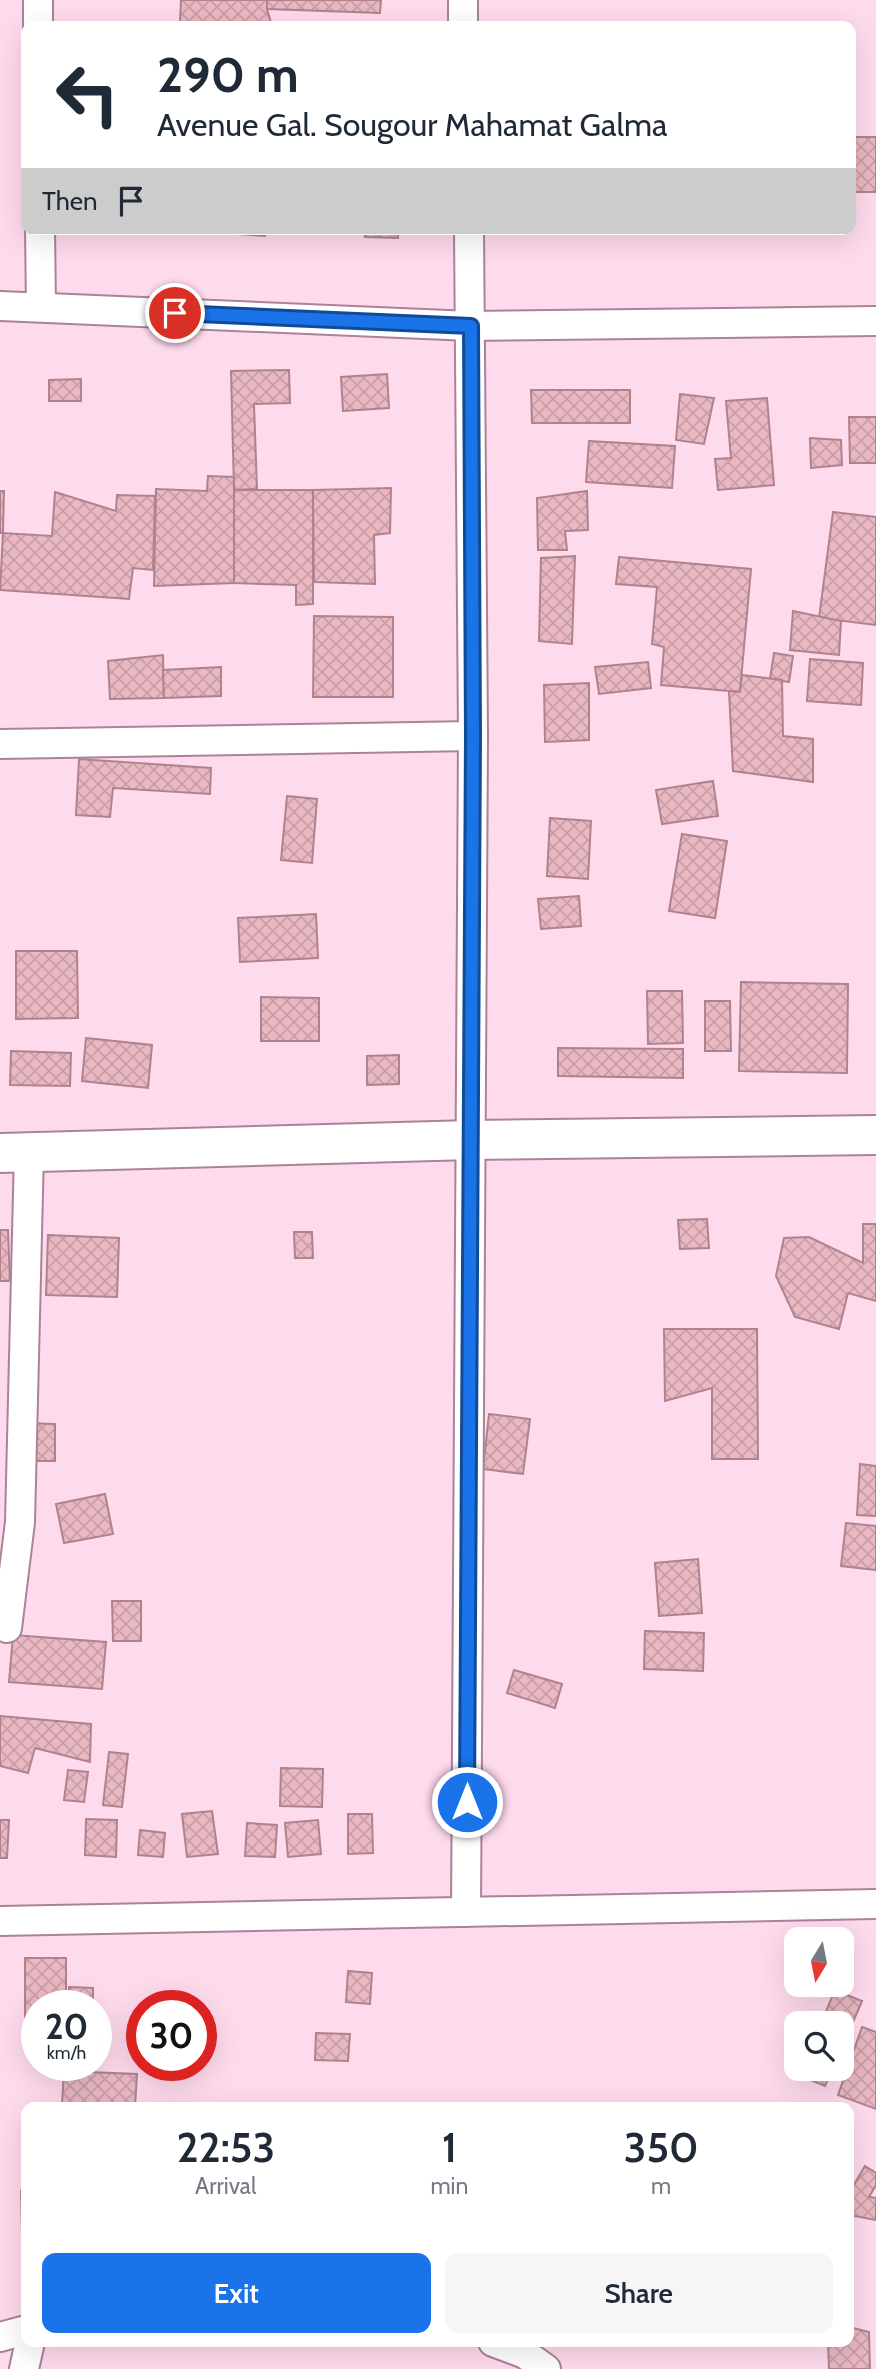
<!DOCTYPE html>
<style>
body{margin:0;font-family:Cabin,sans-serif;background:#f6f6f7;color:#1f2937;height:100vh;display:flex;flex-direction:column;font-size:26px;white-space:nowrap}
*{box-sizing:border-box;margin:0}
p{font-size:23px;color:#747a83}
.icon{flex:none;width:38px;height:38px;fill:none;stroke:currentColor;stroke-width:2;stroke-linecap:round;stroke-linejoin:round}
.map{position:relative;flex:1;overflow:hidden}
.side{position:absolute;left:21px;top:2102px;width:833px;height:245px;display:flex;flex-direction:column;background:#fff;border-radius:14px;box-shadow:0 7px 28px #0002}
.side>*{flex:none}
.guide{position:absolute;left:21px;top:21px;width:835px;height:214px;border-radius:14px;box-shadow:0 7px 28px #0002;background:#fff;color:#1f2937;overflow:hidden}
.needle{width:46px;rotate:190deg}
.buttons{position:absolute;left:784px;top:1927px;display:grid;gap:14px}
.buttons a{display:grid;place-items:center;width:70px;height:70px;border-radius:14px;background:#fff;box-shadow:0 7px 28px #0002;font-size:35px}
.speed{position:absolute;left:21px;top:1990px;display:flex;gap:14px;font-size:35px;font-weight:700;text-align:center}
.speed>*{display:grid;place-content:center;width:91px;height:91px;border-radius:50%;background:#fff;box-shadow:0 7px 28px #0002;line-height:1}
.speed small{font-size:18px;font-weight:400}
.speed .limit{border:10px solid #d22;background:#fff;color:#111}
.pin{position:absolute;display:grid;place-items:center;width:60px;height:60px;color:#fff;margin:-30px;border:4px solid #fff;border-radius:50%;box-shadow:0 2px 7px #0007}
.me{position:absolute;width:77px;margin:-38px;rotate:0deg;stroke-linejoin:round;filter:drop-shadow(0 0 5px #0008)}
.turn{display:flex;align-items:center;gap:24px;height:147px;padding:0 21px;font-size:32px}
.turn .icon{width:91px;height:91px;stroke-width:2.5}
.turn b{display:block;font-size:49px;line-height:60px}
.then{display:flex;align-items:center;height:66px;padding:0 21px;background:#0003;gap:14px;font-size:26px}
.eta{display:flex;justify-content:space-evenly;align-items:center;height:119px;text-align:center}
.eta b{font-size:42px;font-weight:600;line-height:49px}
.primary-button{display:flex;gap:14px;margin-top:auto;padding:14px 21px}
.primary-button a{flex:1;height:80px;border-radius:14px;background:#1a73e8;color:#fff;font-size:28px;font-weight:600;line-height:80px;text-align:center}
.primary-button a+a{background:#f6f6f7;color:#1f2937}
.map>svg:first-child{display:block}
.building{fill:url(#building-cross-hatch);stroke:#b1828c;stroke-width:2}
.lines{fill:none;stroke-linecap:round;stroke-linejoin:round}
.street-casing{stroke:#ac8299;stroke-width:32}
.secondary-casing{stroke:#ac8299;stroke-width:42}
.street{stroke:#fff;stroke-width:28}
.secondary{stroke:#fff;stroke-width:38}
.route-casing{stroke:#114b97;stroke-width:18}
.route{stroke:#1a73e8;stroke-width:12}
</style>
<div class="map">
<svg width="876" height="2369" viewBox="0 0 876 2369">
<defs>
<pattern id="building-cross-hatch" width="8" height="8" patternUnits="userSpaceOnUse" patternTransform="scale(1.75)"><rect width="8" height="8" fill="#eab8c2"/><path d="M0 0l8 8M0 8l8-8" fill="none" stroke="#c99ea7"/></pattern>
</defs>
<rect width="100%" height="100%" fill="#fedaed"/>
<g class="building">
<polygon points="181,0 267,0 267,9 272,26 225,26 180,22"/>
<polygon points="267,0 381,0 380,13 267,9"/>
<rect x="850" y="137" width="26" height="55"/>
<rect x="74" y="229" width="59" height="3"/>
<polygon points="165,229 266,229 265,236"/>
<polygon points="366,229 398,229 398,238 365,237"/>
<polygon points="289,370 290,403 254,404 257,489 234,490 231,371"/>
<polygon points="387,374 389,408 343,411 341,377"/>
<polygon points="81,379 81,401 49,401 49,380"/>
<polygon points="531,390 630,390 630,423 532,423"/>
<polygon points="680,394 714,398 704,444 676,440"/>
<polygon points="767,398 774,485 718,490 715,459 731,458 726,401"/>
<polygon points="849,417 876,417 876,463 850,463"/>
<polygon points="810,438 841,440 842,465 811,468"/>
<polygon points="589,441 675,446 672,488 586,482"/>
<polygon points="208,476 234,477 234,583 154,586 156,489 207,491"/>
<polygon points="391,488 390,533 374,535 375,584 314,582 313,490"/>
<polygon points="234,490 313,490 313,604 296,605 296,585 234,583"/>
<polygon points="0,491 4,491 3,533 0,533"/>
<polygon points="587,491 588,530 565,531 567,550 538,550 537,498"/>
<polygon points="55,492 116,511 117,495 155,496 153,570 133,568 129,599 0,590 3,533 52,536"/>
<polygon points="833,512 876,517 876,625 819,618"/>
<polygon points="575,556 572,644 539,641 541,558"/>
<polygon points="619,557 751,569 740,692 661,685 664,647 652,644 657,587 616,584"/>
<polygon points="793,611 841,621 839,655 790,650"/>
<polygon points="314,616 393,617 393,697 313,697"/>
<polygon points="774,653 793,656 789,682 770,679"/>
<polygon points="163,655 164,698 110,699 108,661"/>
<polygon points="810,659 863,663 861,705 807,701"/>
<polygon points="648,662 651,688 599,694 595,667"/>
<polygon points="221,667 221,696 164,698 163,670"/>
<polygon points="742,675 782,680 783,736 813,739 813,782 733,771 729,691 740,692"/>
<polygon points="589,683 589,740 545,742 544,685"/>
<polygon points="79,759 211,768 210,794 113,788 110,817 76,815"/>
<polygon points="713,781 718,816 662,824 656,790"/>
<polygon points="287,796 317,799 312,863 281,860"/>
<polygon points="550,818 591,821 588,879 547,876"/>
<polygon points="682,834 727,841 715,918 669,911"/>
<polygon points="579,896 581,926 541,929 538,899"/>
<polygon points="316,914 318,958 240,962 238,918"/>
<polygon points="16,951 77,951 78,1018 16,1019"/>
<polygon points="741,982 848,984 847,1073 739,1071"/>
<polygon points="647,991 682,991 683,1043 648,1044"/>
<polygon points="261,997 319,998 319,1041 261,1041"/>
<polygon points="705,1001 730,1001 731,1051 705,1051"/>
<polygon points="86,1038 152,1045 148,1088 82,1081"/>
<polygon points="558,1048 683,1049 683,1078 558,1076"/>
<polygon points="11,1051 71,1053 70,1086 10,1085"/>
<polygon points="399,1055 399,1084 367,1085 367,1056"/>
<polygon points="707,1219 709,1248 680,1249 678,1220"/>
<polygon points="863,1224 876,1224 876,1301 848,1293 839,1329 795,1317 776,1276 784,1238 809,1237 863,1263"/>
<polygon points="0,1230 8,1230 10,1281 0,1281"/>
<polygon points="294,1232 312,1232 313,1258 295,1258"/>
<polygon points="48,1235 119,1238 117,1297 46,1295"/>
<polygon points="664,1329 757,1329 758,1459 712,1459 712,1388 665,1401"/>
<polygon points="489,1414 530,1419 523,1474 483,1469"/>
<polygon points="25,1423 55,1424 55,1461 25,1461"/>
<polygon points="860,1464 876,1466 876,1516 857,1515"/>
<polygon points="105,1494 113,1534 64,1543 56,1504"/>
<polygon points="846,1523 876,1526 876,1570 841,1566"/>
<polygon points="698,1559 702,1613 659,1616 655,1563"/>
<polygon points="112,1601 141,1601 141,1641 113,1641"/>
<polygon points="645,1631 704,1633 703,1671 644,1669"/>
<polygon points="13,1635 106,1642 102,1689 9,1682"/>
<polygon points="514,1670 562,1684 555,1708 507,1693"/>
<polygon points="0,1716 91,1724 90,1762 35,1748 28,1773 0,1766"/>
<polygon points="109,1752 128,1754 122,1807 103,1805"/>
<polygon points="281,1768 323,1769 322,1807 280,1806"/>
<polygon points="68,1770 88,1772 84,1802 64,1800"/>
<polygon points="212,1811 218,1854 187,1857 182,1814"/>
<polygon points="348,1814 372,1814 373,1853 348,1854"/>
<polygon points="86,1819 117,1820 116,1857 85,1855"/>
<polygon points="0,1820 9,1820 7,1858 0,1858"/>
<polygon points="318,1820 321,1854 288,1857 285,1823"/>
<polygon points="247,1823 277,1825 275,1857 245,1856"/>
<polygon points="140,1830 165,1833 163,1857 138,1855"/>
<polygon points="25,1958 66,1958 66,2006 37,2006 37,2033 25,2033"/>
<polygon points="348,1971 372,1973 370,2004 346,2002"/>
<polygon points="69,1987 93,1988 93,2006 68,2006"/>
<polygon points="835,1990 862,2001 842,2048 842,2023 821,2023"/>
<polygon points="862,2027 876,2032 876,2109 838,2095"/>
<polygon points="316,2033 350,2034 348,2061 315,2060"/>
<polygon points="801,2068 833,2068 825,2086 798,2075"/>
<polygon points="64,2071 137,2074 135,2107 62,2104"/>
<polygon points="337,2105 416,2106 416,2107 337,2107"/>
<polygon points="865,2166 876,2173 876,2185 869,2197 876,2198 876,2220 849,2215 849,2193"/>
<polygon points="21,2191 26,2191 26,2271 23,2271"/>
<polygon points="849,2327 869,2332 870,2369 829,2369 828,2342 849,2342"/>
</g>
<g class="lines">
<g class="street-casing">
<g id="street">
<polyline points="38,0 38,26"/>
<polyline points="463,0 463,26"/>
<polyline points="40,229 41,307"/>
<polyline points="0,306 471,326 876,321"/>
<polyline points="0,744 473,736"/>
<polyline points="7,1628 20,1522 29,1152"/>
<polyline points="466,1912 473,736 469,229"/>
<polyline points="0,1921 876,1904"/>
<polyline points="0,2337 26,2330"/>
<polyline points="493,2342 525,2354 546,2369"/>
<polyline points="24,2369 30,2342"/>
</g>
</g>
<g class="secondary-casing">
<polyline id="secondary" points="0,1153 471,1140 876,1135"/>
</g>
<use href="#street" class="street"/>
<use href="#secondary" class="secondary"/>
</g>
<g class="lines">
<g class="route-casing">
<polyline id="route" points="175,313 471,326 473,736 467,1802"/>
</g>
<use href="#route" class="route"/>
</g>
</svg>
<div class="buttons">
<a><svg class="needle" viewBox="-14 -14 28 28"><path d="M0-13l5 13h-10z" fill="#e53935"/><path d="M0 13l5-13h-10z" fill="#747a83"/></svg></a>
<a><svg class="icon" aria-label="search" viewBox="0 0 24 24"><circle cx="10" cy="10" r="6"/><path d="M15 15l6 6"/></svg></a>
</div>
<div class="speed"><div>20<small>km/h</small></div><div class="limit">30</div></div>
<div class="pin" style="left:175px;top:313px;background:#d93025"><svg class="icon" aria-label="arrive" viewBox="0 0 24 24"><path d="M6 21V4h12l-3 4 3 4H6"/></svg></div>
<svg class="me" style="left:467px;top:1802px" viewBox="-20 -20 40 40"><circle r="17" fill="#1a73e8" stroke="#fff" stroke-width="3"/><path d="M0-11L8 9 0 5-8 9z" fill="#fff"/></svg>
<div class="guide">
<div class="turn"><svg class="icon" aria-label="left" viewBox="0 0 24 24"><path d="M17 20v-9H6M10 6l-5 5 5 5"/></svg><div><b>290 m</b>Avenue Gal. Sougour Mahamat Galma</div></div>
<div class="then">Then<svg class="icon" aria-label="arrive" viewBox="0 0 24 24"><path d="M6 21V4h12l-3 4 3 4H6"/></svg></div>
</div>
<section class="side">
<div class="eta">
<div><b>22:53</b><p>Arrival</p></div>
<div><b>1</b><p>min</p></div>
<div><b>350</b><p>m</p></div>
</div>
<div class="primary-button"><a>Exit</a><a>Share</a></div>
</section>
</div>
